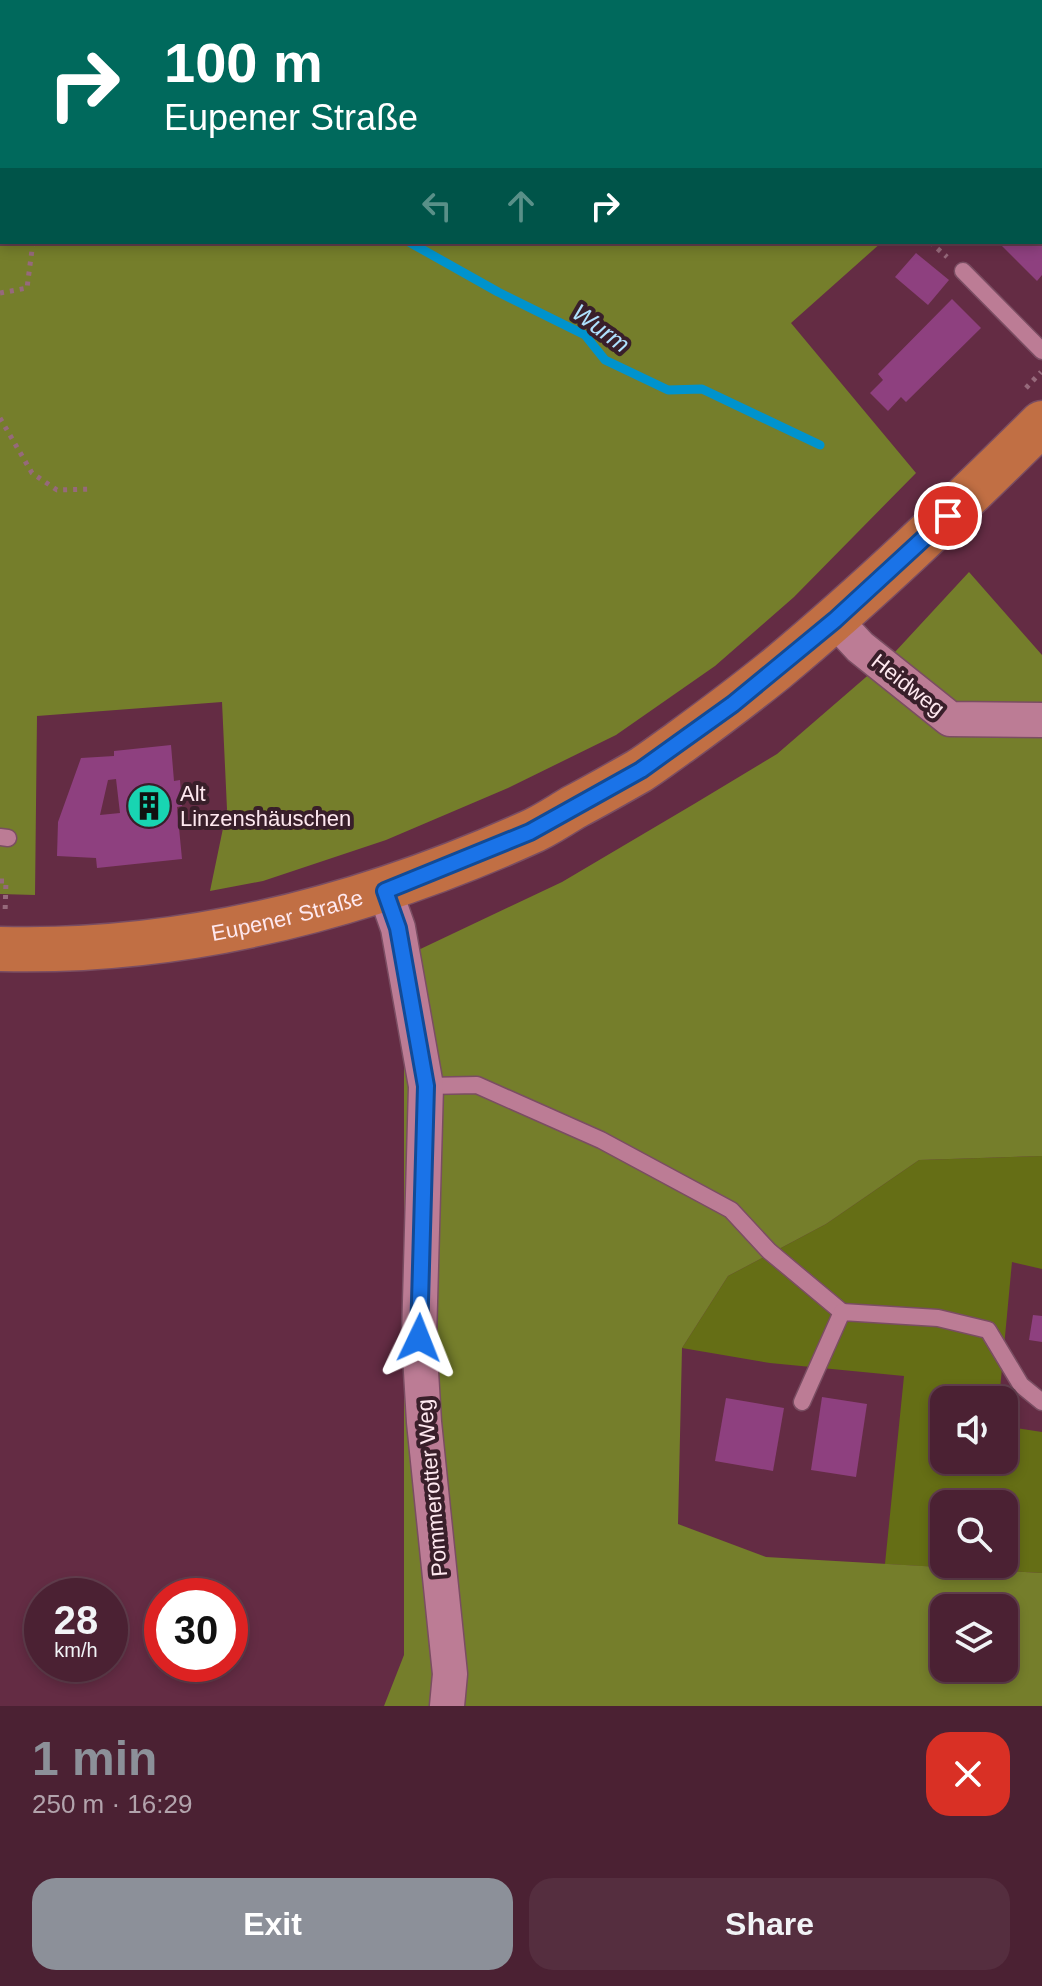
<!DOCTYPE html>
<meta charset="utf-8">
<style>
body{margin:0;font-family:Arial,sans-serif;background:#552e3f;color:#f1f3f6;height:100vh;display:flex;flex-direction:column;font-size:30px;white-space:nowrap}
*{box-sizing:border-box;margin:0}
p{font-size:26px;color:#b2a3ac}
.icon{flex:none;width:44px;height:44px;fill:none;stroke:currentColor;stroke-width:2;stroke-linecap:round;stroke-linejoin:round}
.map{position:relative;height:1706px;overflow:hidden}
.sheet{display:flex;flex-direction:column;background:#4b2133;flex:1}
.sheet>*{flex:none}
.guide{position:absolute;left:0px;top:0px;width:1042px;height:244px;box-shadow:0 4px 12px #0003,0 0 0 2px #623e4e;background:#00695c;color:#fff;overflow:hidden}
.tools{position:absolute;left:930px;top:1386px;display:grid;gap:16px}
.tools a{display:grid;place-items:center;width:88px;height:88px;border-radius:16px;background:#4b2133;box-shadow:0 4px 12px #0003,0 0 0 2px #623e4e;font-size:40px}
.speed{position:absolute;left:24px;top:1578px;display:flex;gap:16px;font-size:40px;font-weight:700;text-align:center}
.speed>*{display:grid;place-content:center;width:104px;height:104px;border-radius:50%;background:#4b2133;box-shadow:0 4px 12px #0003,0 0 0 2px #623e4e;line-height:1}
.speed small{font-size:20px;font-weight:400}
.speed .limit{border:12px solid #d22;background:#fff;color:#111}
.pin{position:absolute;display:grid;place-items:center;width:68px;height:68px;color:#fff;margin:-34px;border:4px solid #fff;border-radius:50%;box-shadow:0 2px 8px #0007}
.me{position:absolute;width:88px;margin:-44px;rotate:2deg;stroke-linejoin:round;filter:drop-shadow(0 0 6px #0008)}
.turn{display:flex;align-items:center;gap:28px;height:168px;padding:0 32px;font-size:36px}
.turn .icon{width:104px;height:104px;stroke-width:2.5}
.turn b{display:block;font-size:56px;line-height:68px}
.lanes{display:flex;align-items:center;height:76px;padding:0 32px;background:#0003;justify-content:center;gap:40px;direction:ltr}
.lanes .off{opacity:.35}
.round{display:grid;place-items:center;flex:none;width:84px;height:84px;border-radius:24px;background:#552e3f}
.summary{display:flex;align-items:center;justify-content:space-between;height:136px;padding:0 32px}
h1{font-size:48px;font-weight:800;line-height:60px;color:#8c9099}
.action{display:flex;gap:16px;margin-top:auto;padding:16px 32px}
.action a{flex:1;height:92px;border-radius:24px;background:#8c9099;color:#fff;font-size:32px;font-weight:800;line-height:92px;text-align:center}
.action a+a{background:#552e3f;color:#f1f3f6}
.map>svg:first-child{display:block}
.green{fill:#656e15;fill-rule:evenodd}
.forest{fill:#757e2b;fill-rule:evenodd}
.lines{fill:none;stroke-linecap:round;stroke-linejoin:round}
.stream{stroke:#0093cd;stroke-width:9}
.building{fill:#8e407f;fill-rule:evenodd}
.lane-casing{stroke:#7a4d62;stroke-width:19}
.street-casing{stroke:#7a4d62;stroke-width:37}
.primary-casing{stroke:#7a4d62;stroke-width:47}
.path{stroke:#96697b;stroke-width:5;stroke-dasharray:4 6;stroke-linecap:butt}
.lane{stroke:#bc7c95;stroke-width:16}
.street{stroke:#bc7c95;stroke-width:34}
.primary{stroke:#c16f44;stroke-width:44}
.route-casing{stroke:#114b97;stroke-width:20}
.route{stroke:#1a73e8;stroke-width:14}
.labels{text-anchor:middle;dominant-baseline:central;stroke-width:8;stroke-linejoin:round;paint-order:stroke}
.street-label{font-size:22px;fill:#fee8ef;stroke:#391f2a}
.poi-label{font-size:22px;fill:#fee8ef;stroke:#391f2a;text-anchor:start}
.water-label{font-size:24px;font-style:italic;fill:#afe1fe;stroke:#391f2a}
</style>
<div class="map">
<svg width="1042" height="1706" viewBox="0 0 1042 1706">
<rect width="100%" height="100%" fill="#642c44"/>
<path class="green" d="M1042,1156V1269L1012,1262L999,1400H944V1460H1004V1426L1042,1432V1573L885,1564L904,1376L770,1363L682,1348L728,1276L826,1224L919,1160ZM944,1504H1004V1564H944Z"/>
<g class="forest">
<polygon points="0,0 958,0 958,2 2,2 2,242 882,242 791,323 916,473 794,597 715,666 616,735 508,788 386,840 263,881 210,891 227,809 222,702 37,716 35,895 0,894"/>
<path d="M969,572L1042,655V1156L919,1160L826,1224L728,1276L682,1348L678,1524L766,1557L1042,1573V1706H384L404,1655V1063L393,962L562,882L694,804L777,754L895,652ZM944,1608H1004V1668H944Z"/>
</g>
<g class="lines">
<polyline class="stream" points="409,242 498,292 585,335 605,360 668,390 702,389 820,445"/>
</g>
<g class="building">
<polygon points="998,242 1042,242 1042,275 1037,281"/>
<polygon points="916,253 949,280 928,305 895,277"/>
<polygon points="952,299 981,328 906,402 901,397 888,411 870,393 883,380 878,374"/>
<path d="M171,745L174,781L180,780L182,806L177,807L182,859L97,868L96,858L57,856L58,822L81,758L114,756V751ZM116,779L120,813L100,815L108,780Z"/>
<polygon points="1033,1315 1042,1316 1042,1342 1029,1340"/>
<polygon points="822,1397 867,1404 856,1477 811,1470"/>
<polygon points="726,1398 784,1408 773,1471 715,1461"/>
<polygon points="964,1460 1001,1460 1000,1471 963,1466"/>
</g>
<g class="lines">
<g class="lane-casing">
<g id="lane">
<polyline points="963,271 1042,351"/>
<polyline points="0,837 8,838"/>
<polyline points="426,1086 477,1085 601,1140 731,1210 769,1251 842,1312"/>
<polyline points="802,1402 842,1312 938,1318 988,1330 1021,1385 1042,1402"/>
</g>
</g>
<g class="street-casing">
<g id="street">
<polyline points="835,620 860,647 950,719 1042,720"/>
<polyline points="385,891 398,928 426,1086 419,1338 424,1422 450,1674 447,1706"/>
</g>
</g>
<g class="primary-casing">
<g id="primary">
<path id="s1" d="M0,949C184,954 361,908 528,833C545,826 560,815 576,806C597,795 618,783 639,771C653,762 666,752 679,743C712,719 744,695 775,670C869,592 956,508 1042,423"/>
</g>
</g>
<g class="path">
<polyline points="917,2 917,0"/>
<polyline points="0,48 2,48"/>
<polyline points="0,130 2,131"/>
<polyline points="930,242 947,257"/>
<polyline points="0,293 27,288 33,242"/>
<polyline points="1026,388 1041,372"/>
<polyline points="0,418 32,473 57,490 93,489"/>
<polyline points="0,881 6,881 5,914"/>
</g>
<use href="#lane" class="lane"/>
<use href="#street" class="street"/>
<use href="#primary" class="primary"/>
</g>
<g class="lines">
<g class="route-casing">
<polyline id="route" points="419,1338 426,1086 398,928 385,891 530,832 641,770 733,704 835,620 948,516"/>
</g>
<use href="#route" class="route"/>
</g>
<defs>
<g id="building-disc" transform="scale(2.3)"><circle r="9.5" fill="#18d5b2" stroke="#391f2a"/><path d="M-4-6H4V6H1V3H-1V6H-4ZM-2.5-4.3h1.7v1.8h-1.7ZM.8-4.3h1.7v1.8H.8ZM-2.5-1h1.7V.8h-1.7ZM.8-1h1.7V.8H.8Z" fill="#111"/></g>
</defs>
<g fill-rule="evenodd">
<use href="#building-disc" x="149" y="806"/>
</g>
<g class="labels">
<g class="street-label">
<text transform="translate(908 685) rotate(38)">Heidweg</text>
<text stroke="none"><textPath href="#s1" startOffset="290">Eupener Straße</textPath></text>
<text transform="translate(432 1488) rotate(-95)">Pommerotter Weg</text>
</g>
<g class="poi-label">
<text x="180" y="793">Alt<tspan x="180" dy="25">Linzenshäuschen</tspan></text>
</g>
<g class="water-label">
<text transform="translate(601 328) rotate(36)">Wurm</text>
</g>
</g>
</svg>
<div class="tools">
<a><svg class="icon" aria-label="sound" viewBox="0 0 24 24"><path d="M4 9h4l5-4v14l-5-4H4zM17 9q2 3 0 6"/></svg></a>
<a><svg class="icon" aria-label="search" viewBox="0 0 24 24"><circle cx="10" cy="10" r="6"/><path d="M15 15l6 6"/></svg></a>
<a><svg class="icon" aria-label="layers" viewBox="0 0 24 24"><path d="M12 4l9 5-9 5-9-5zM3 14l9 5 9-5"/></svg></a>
</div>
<div class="speed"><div>28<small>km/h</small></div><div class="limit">30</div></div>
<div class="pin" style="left:948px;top:516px;background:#d93025"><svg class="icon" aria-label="arrive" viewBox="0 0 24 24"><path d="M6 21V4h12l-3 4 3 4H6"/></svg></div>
<svg class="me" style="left:419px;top:1338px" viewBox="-20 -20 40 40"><path d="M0-17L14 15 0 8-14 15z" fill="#1a73e8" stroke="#fff" stroke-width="4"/></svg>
<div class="guide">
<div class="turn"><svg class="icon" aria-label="right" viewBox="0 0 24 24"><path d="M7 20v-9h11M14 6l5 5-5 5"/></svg><div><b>100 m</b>Eupener Straße</div></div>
<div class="lanes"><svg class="icon off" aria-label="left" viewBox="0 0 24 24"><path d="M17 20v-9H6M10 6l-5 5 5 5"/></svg><svg class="icon off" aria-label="ahead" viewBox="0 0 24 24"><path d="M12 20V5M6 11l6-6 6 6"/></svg><svg class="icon" aria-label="right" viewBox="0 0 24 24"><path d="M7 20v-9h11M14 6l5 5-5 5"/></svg></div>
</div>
</div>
<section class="sheet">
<div class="summary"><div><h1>1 min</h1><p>250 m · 16:29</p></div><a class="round" style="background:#d93025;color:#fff"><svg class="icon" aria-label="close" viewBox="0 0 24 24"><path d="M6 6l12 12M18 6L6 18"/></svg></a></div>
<div class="action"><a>Exit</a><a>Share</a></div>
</section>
